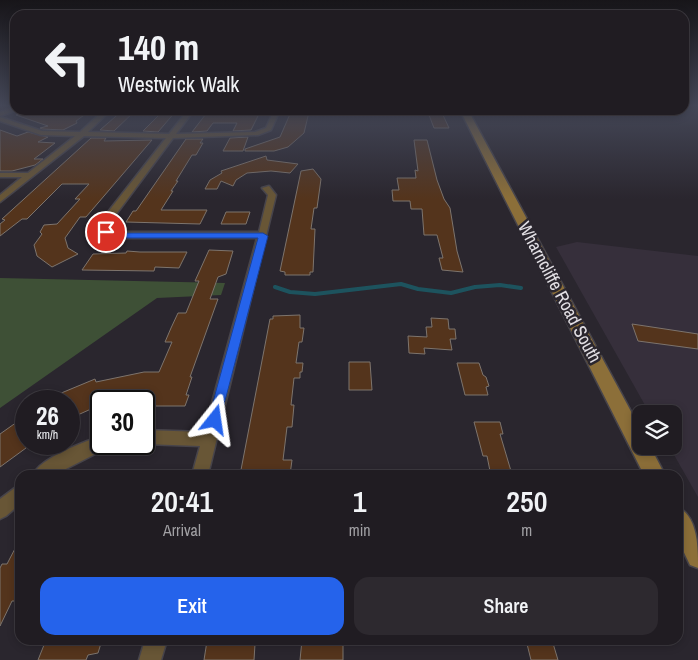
<!DOCTYPE html>
<style>
body{margin:0;font-family:"Archivo Narrow",sans-serif;background:#2d292f;color:#f1f3f6;height:100vh;display:flex;flex-direction:column;font-size:19px;white-space:nowrap}
*{box-sizing:border-box;margin:0}
p{font-size:16px;color:#a2a1a5}
.icon{flex:none;width:28px;height:28px;fill:none;stroke:currentColor;stroke-width:2;stroke-linecap:round;stroke-linejoin:round}
.map{position:relative;flex:1;overflow:hidden}
.panel{position:absolute;left:15px;top:470px;width:668px;height:175px;display:flex;flex-direction:column;background:#201c22;border-radius:15px;box-shadow:0 2px 8px #0003,0 0 0 1px #3d3a40}
.panel>*{flex:none}
.banner{position:absolute;left:10px;top:10px;width:679px;height:105px;border-radius:15px;box-shadow:0 2px 8px #0003,0 0 0 1px #3d3a40;background:#201c22;color:#f1f3f6;overflow:hidden}
.tools{position:absolute;left:632px;top:405px;display:grid;gap:10px}
.tools a{display:grid;place-items:center;width:50px;height:50px;border-radius:10px;background:#201c22;box-shadow:0 2px 8px #0003,0 0 0 1px #3d3a40;font-size:25px}
.speed{position:absolute;left:15px;top:390px;display:flex;gap:10px;font-size:25px;font-weight:700;text-align:center}
.speed>*{display:grid;place-content:center;width:65px;height:65px;border-radius:50%;background:#201c22;box-shadow:0 2px 8px #0003,0 0 0 1px #3d3a40;line-height:1}
.speed small{font-size:12px;font-weight:400}
.speed .limit{border:2px solid #111;border-radius:8px;background:#fff;color:#111}
.pin{position:absolute;display:grid;place-items:center;width:42px;height:42px;color:#fff;margin:-21px;border:2px solid #fff;border-radius:50%;box-shadow:0 1px 5px #0007}
.me{position:absolute;width:55px;margin:-28px;rotate:15deg;stroke-linejoin:round;filter:drop-shadow(0 0 4px #0008)}
.turn{display:flex;align-items:center;gap:18px;height:105px;padding:0 25px;font-size:22px}
.turn .icon{width:65px;height:65px;stroke-width:2.5}
.turn b{display:block;font-size:35px;line-height:42px}
.eta{display:flex;justify-content:space-evenly;align-items:center;height:85px;text-align:center}
.eta b{font-size:30px;font-weight:600;line-height:35px}
.action{display:flex;gap:10px;margin-top:auto;padding:10px 25px}
.action a{flex:1;height:58px;border-radius:15px;background:#2563eb;color:#fff;font-size:20px;font-weight:600;line-height:58px;text-align:center}
.action a+a{background:#2d292f;color:#f1f3f6}
.map>svg:first-child{display:block}
.built{fill:#362f3b}
.green{fill:#3e5036}
.lines{fill:none;stroke-linecap:round;stroke-linejoin:round}
.stream{stroke:#1d535e;stroke-width:4}
.building{fill:#54341c;stroke:#7d746d}
.street-casing{stroke:#47444b;stroke-width:3}
.secondary-casing{stroke:#47444b;stroke-width:3}
.street{fill:#685636;fill-rule:evenodd}
.secondary{fill:#8c6f39;fill-rule:evenodd}
.route{fill:#2563eb;stroke:#184099}
.labels{text-anchor:middle;dominant-baseline:central;stroke-width:5;stroke-linejoin:round;paint-order:stroke}
.street-label{font-size:18px;fill:#e2dfe4;stroke:#2a262e}
</style>
<div class="map">
<svg width="698" height="660" viewBox="0 0 698 660">
<rect width="100%" height="100%" fill="#2a262e"/>
<polygon class="built" points="577,242 698,256 698,497 669,446 674,446 674,414 650,414 556,247"/>
<polygon class="green" points="0,278 225,283 221,295 157,298 0,408"/>
<g class="lines">
<polyline class="stream" points="275,287 290,292 315,294 401,284 418,289 451,293 475,287 500,285 521,288"/>
</g>
<g class="building">
<polygon points="27,110 91,110 76,121 77,123 63,130 42,129 40,128 48,126 16,115"/>
<polygon points="123,110 136,110 114,131 100,130"/>
<polygon points="209,110 261,110 251,130 233,131 237,123 213,123 207,131 192,132"/>
<polygon points="163,111 176,111 158,132 143,131"/>
<polygon points="296,112 309,112 304,133 288,147 274,151 245,151 245,149 280,137 290,114 295,114"/>
<polygon points="429,115 443,115 449,128 434,128"/>
<polygon points="0,130 17,136 28,132 48,137 38,142 55,143 34,159 43,159 35,165 12,171 0,171"/>
<polygon points="248,137 243,151 223,151 230,138"/>
<polygon points="91,138 106,138 104,141 152,140 86,217 80,217 65,238 68,248 78,254 52,267 37,256 34,245 42,234 40,232 44,225 57,224 80,199 75,199 89,184 62,184 27,219 22,219 0,236 0,224 5,220 2,219"/>
<polygon points="186,139 203,139 200,143 203,143 196,155 192,155 176,181 178,181 171,191 173,191 161,210 207,210 200,224 126,222 133,211 136,211"/>
<polygon points="414,140 427,140 437,180 444,199 450,208 457,251 463,272 442,270 439,258 443,258 437,235 424,235 422,209 411,209 410,201 393,201 392,190 399,190 397,178 416,178 415,170 418,171"/>
<polygon points="266,156 267,160 298,164 290,173 271,171 247,173 236,180 233,186 221,181 217,189 205,189 210,180 222,173 221,171"/>
<polygon points="313,169 321,179 317,208 314,208 311,229 315,229 313,272 310,272 310,275 285,275 285,272 280,271 301,171"/>
<polygon points="226,212 250,212 246,224 221,224"/>
<polygon points="209,250 233,251 226,274 218,277 210,299 218,299 190,377 192,377 186,395 189,395 185,406 144,406 144,401 101,401 90,407 91,409 71,418 69,401 42,401 95,379 96,382 144,372 159,372 172,342 165,342 171,328 178,313 186,313 199,281 195,281"/>
<polygon points="127,251 140,252 187,252 179,268 155,267 154,271 82,270 93,254 126,253"/>
<polygon points="300,315 300,328 304,328 302,342 299,342 296,363 303,363 302,372 300,372 300,378 294,378 291,405 294,405 292,427 287,427 283,460 292,460 290,475 240,475 270,319 273,319 273,316"/>
<polygon points="431,318 448,319 449,329 455,329 456,339 450,339 452,350 424,348 425,354 409,353 408,336 427,337 426,327 432,327"/>
<polygon points="632,324 698,334 698,349 638,341"/>
<polygon points="349,362 370,362 372,390 349,390"/>
<polygon points="457,363 479,363 483,375 486,377 489,386 486,387 488,395 465,395"/>
<polygon points="17,422 26,433 26,448 0,467 0,434"/>
<polygon points="474,422 500,422 503,434 500,434 511,471 490,471 487,456 483,456"/>
<polygon points="20,539 20,594 17,601 12,601 0,626 0,568 2,564 7,564"/>
<polygon points="46,640 102,640 98,653 88,655 86,660 38,660"/>
<polygon points="231,640 230,645 255,644 254,660 204,660 207,641"/>
<polygon points="302,640 343,640 343,660 300,660"/>
<polygon points="526,640 552,640 558,660 531,660"/>
</g>
<g class="lines">
<g class="street-casing">
<g id="street">
<polygon points="15,107 15,110 17,110 0,116 0,112"/>
<polygon points="104,110 111,110 88,132 169,134 188,110 194,110 176,134 255,132 266,128 274,110 280,110 271,130 258,135 173,138 111,221 111,230 117,232 259,232 268,195 262,188 269,186 276,195 208,475 192,475 200,446 144,444 144,430 204,432 257,238 117,238 103,234 101,221 166,138 84,136 0,202 0,195 22,177 0,177 0,173 28,173 75,136 41,135 0,121 0,117 42,131 80,132"/>
<path d="M101,436V444H109L107,448L54,475H33C40,458 84,442 101,436Z"/>
<polygon points="20,484 20,504 6,516 0,519 0,499"/>
<polygon points="145,640 167,640 161,660 139,660"/>
</g>
</g>
<g class="secondary-casing">
<g id="secondary">
<polygon points="460,110 468,110 641,430 641,446 650,446 665,475 644,475"/>
<path d="M678,507C698,517 698,548 698,568L690,565L678,540Z"/>
</g>
</g>
<use href="#street" class="street"/>
<use href="#secondary" class="secondary"/>
</g>
<linearGradient id="sky" x2="0" y2="1"><stop stop-color="#171519"/><stop offset="0.53" stop-color="#444757"/><stop offset="1" stop-color="#444757" stop-opacity="0"/></linearGradient>
<rect width="698" height="199" fill="url(#sky)"/>
<polygon class="route" points="106,229 118,233 263,233 268,236 219,424 215,426 210,424 208,420 258,238 117,238 103,233 102,232"/>
<g class="labels">
<g class="street-label">
<text transform="translate(560 292) rotate(62)">Wharncliffe Road South</text>
</g>
</g>
</svg>
<div class="tools">
<a><svg class="icon" aria-label="layers" viewBox="0 0 24 24"><path d="M12 4l9 5-9 5-9-5zM3 14l9 5 9-5"/></svg></a>
</div>
<div class="speed"><div>26<small>km/h</small></div><div class="limit">30</div></div>
<div class="pin" style="left:106px;top:232px;background:#d93025"><svg class="icon" aria-label="arrive" viewBox="0 0 24 24"><path d="M6 21V4h12l-3 4 3 4H6"/></svg></div>
<svg class="me" style="left:215px;top:420px" viewBox="-20 -20 40 40"><path d="M0-17L14 15 0 8-14 15z" fill="#2563eb" stroke="#fff" stroke-width="4"/></svg>
<div class="banner">
<div class="turn"><svg class="icon" aria-label="left" viewBox="0 0 24 24"><path d="M17 20v-9H6M10 6l-5 5 5 5"/></svg><div><b>140 m</b>Westwick Walk</div></div>
</div>
<section class="panel">
<div class="eta">
<div><b>20:41</b><p>Arrival</p></div>
<div><b>1</b><p>min</p></div>
<div><b>250</b><p>m</p></div>
</div>
<div class="action"><a>Exit</a><a>Share</a></div>
</section>
</div>
